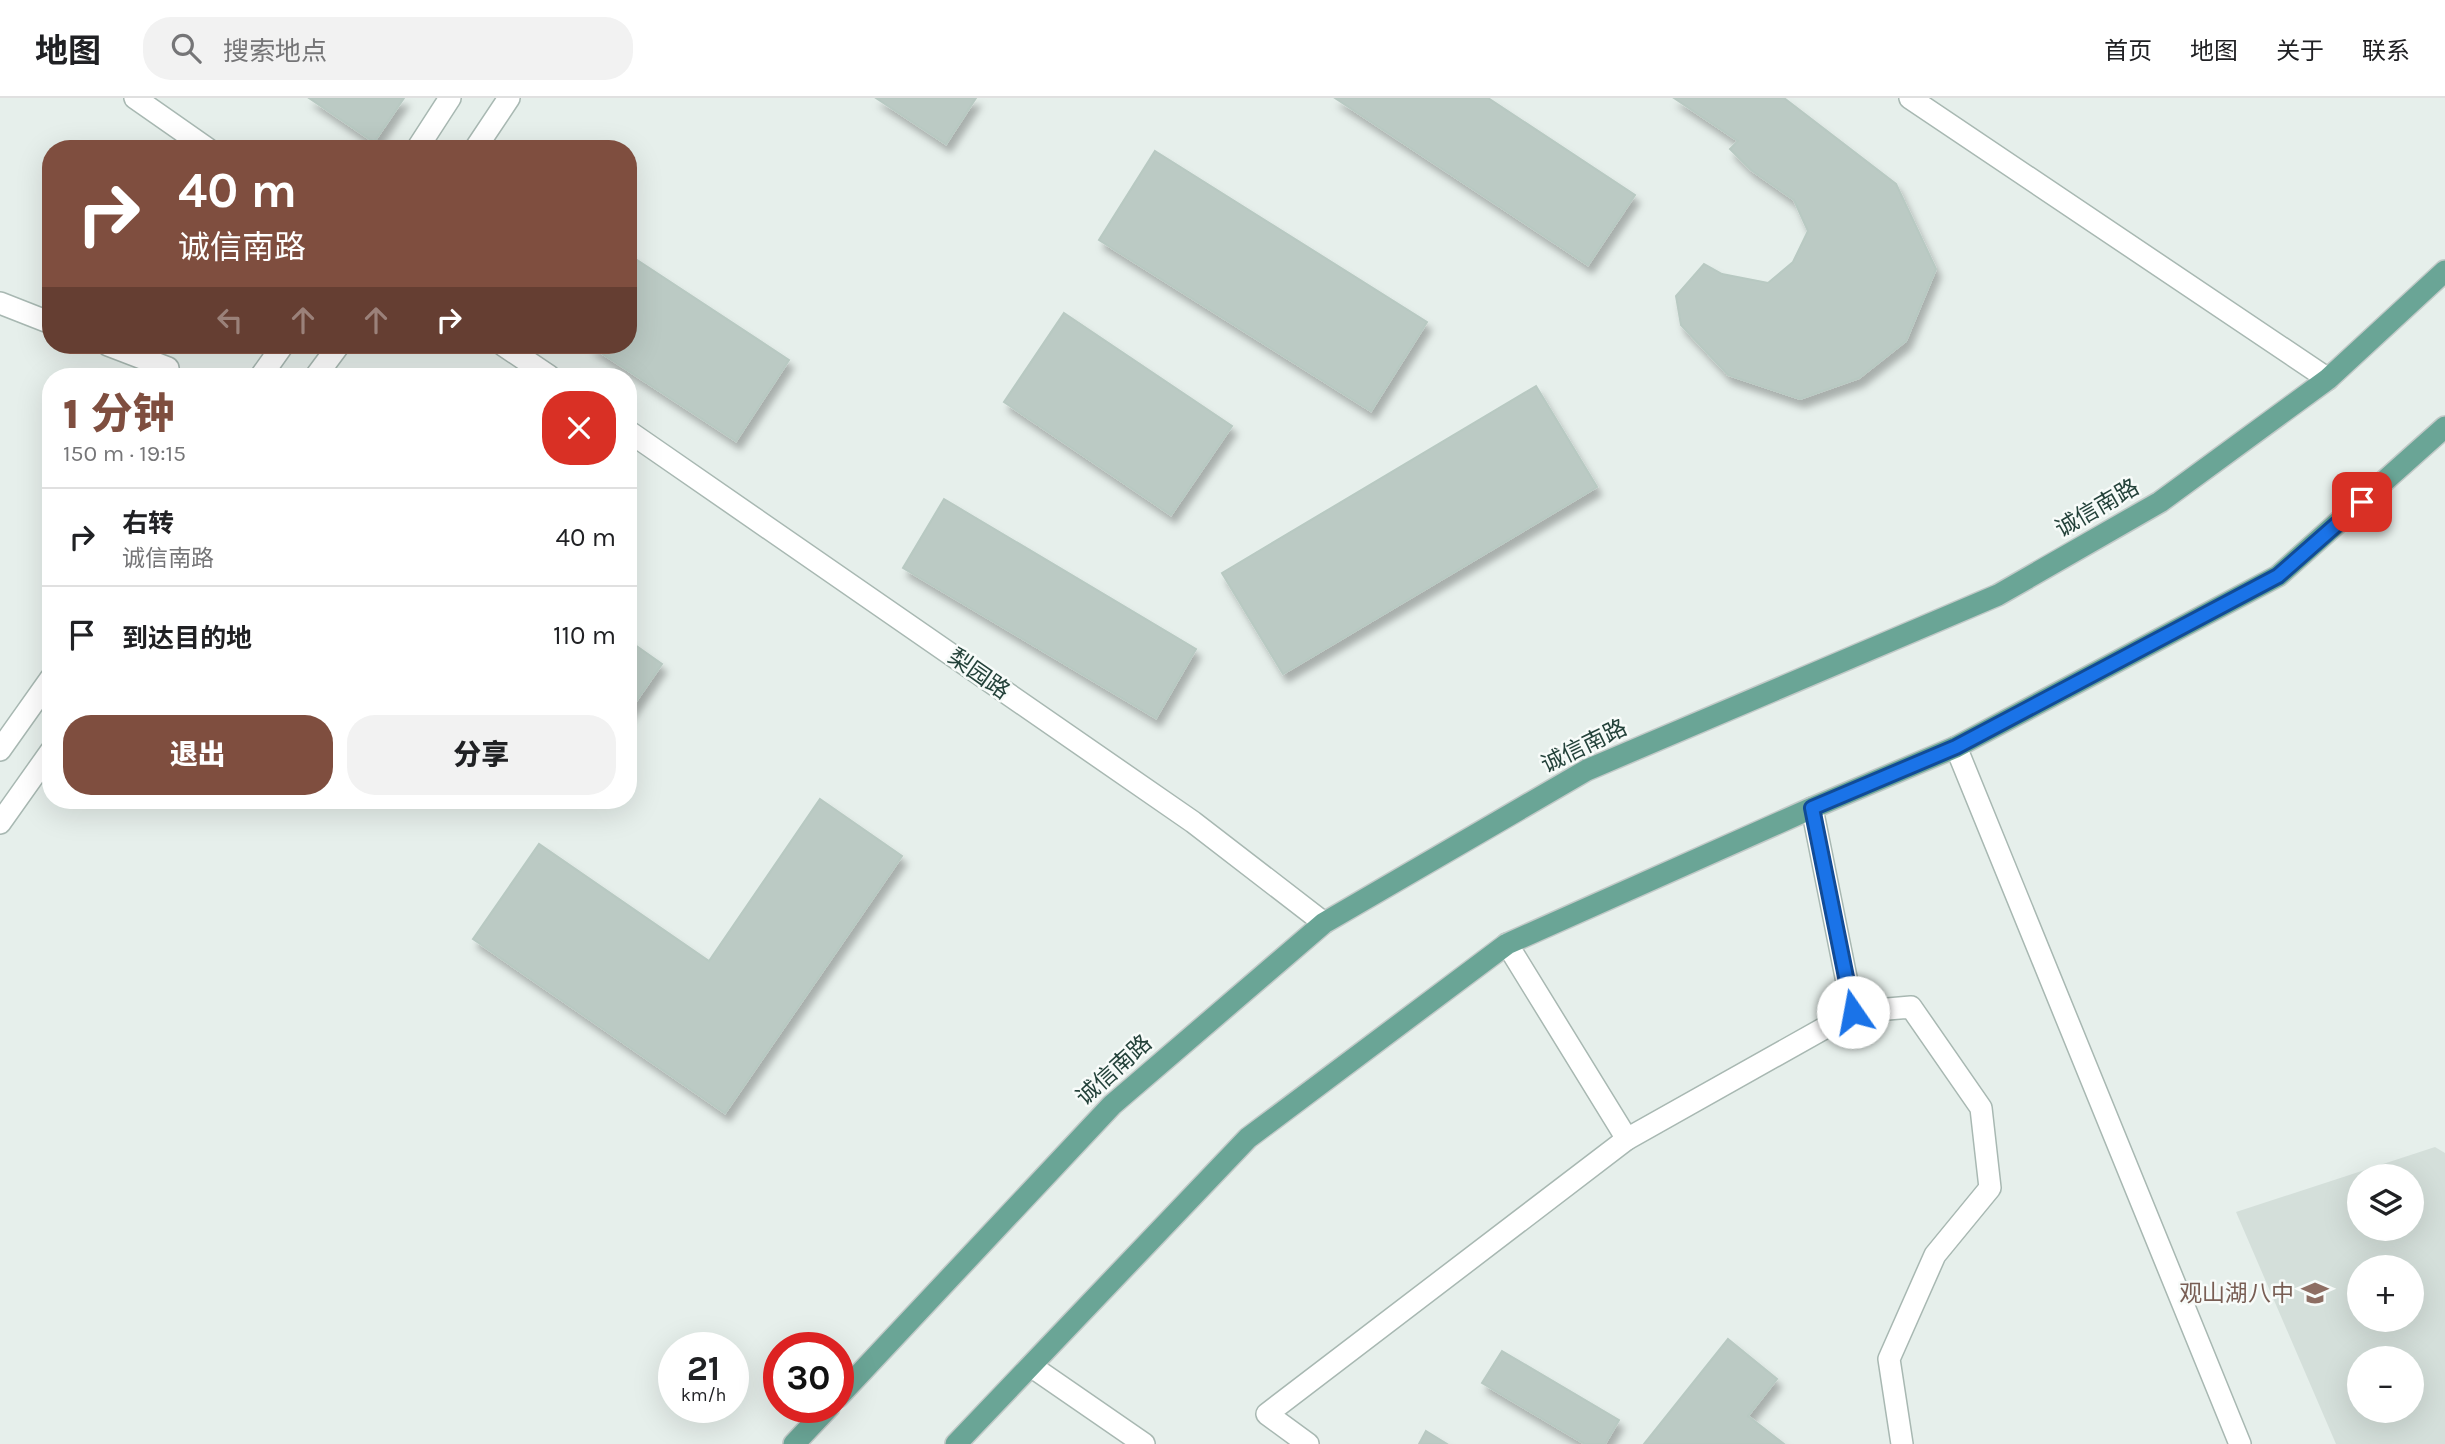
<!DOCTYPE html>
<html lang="zh">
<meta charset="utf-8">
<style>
body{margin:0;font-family:Karla,"Noto Sans SC",sans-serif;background:#f2f2f2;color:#202124;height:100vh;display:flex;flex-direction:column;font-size:26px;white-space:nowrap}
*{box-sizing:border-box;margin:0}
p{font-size:23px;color:#757577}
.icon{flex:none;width:38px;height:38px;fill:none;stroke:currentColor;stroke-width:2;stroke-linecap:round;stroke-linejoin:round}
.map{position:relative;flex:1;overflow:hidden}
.side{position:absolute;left:42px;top:270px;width:595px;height:441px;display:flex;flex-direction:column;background:#fff;border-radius:28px;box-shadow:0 7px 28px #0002}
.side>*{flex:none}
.banner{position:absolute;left:42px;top:42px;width:595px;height:214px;border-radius:28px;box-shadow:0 7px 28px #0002;background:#7f4e3f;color:#fff;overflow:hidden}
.tools{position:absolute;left:2347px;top:1066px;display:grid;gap:14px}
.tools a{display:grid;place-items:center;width:77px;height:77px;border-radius:50%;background:#fff;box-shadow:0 7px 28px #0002;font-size:35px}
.speed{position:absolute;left:658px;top:1234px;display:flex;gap:14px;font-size:35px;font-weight:700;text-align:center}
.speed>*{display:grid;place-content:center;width:91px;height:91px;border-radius:50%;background:#fff;box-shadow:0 7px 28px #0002;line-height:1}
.speed small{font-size:18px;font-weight:400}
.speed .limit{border:10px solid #d22;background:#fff;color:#111}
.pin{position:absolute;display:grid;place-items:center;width:60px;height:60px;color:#fff;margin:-30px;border-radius:14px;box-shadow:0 4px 10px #0006}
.me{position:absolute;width:77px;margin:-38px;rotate:348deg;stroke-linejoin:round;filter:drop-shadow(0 0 5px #0008)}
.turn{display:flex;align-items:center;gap:24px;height:147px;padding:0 21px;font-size:32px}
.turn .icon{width:91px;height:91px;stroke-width:2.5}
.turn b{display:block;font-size:49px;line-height:60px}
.lanes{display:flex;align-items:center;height:66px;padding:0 21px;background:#0003;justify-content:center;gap:35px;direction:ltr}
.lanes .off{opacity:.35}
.round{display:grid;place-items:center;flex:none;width:74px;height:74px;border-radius:28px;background:#f2f2f2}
.headline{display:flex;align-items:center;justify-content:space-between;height:119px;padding:0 21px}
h1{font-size:42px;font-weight:800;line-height:52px;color:#7f4e3f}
.action{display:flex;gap:14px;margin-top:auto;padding:14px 21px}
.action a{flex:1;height:80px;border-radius:28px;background:#7f4e3f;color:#fff;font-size:28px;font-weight:800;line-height:80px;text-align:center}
.action a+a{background:#f2f2f2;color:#202124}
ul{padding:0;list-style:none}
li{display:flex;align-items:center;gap:21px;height:98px;padding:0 21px;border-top:2px solid #e0e0e0}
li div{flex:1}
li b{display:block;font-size:26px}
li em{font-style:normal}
header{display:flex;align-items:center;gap:42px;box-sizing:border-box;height:98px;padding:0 35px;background:#fff;border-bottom:2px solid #e0e0e0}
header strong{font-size:33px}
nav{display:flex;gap:38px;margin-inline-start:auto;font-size:24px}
.search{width:490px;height:63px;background:#f2f2f2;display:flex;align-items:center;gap:18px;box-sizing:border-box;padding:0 24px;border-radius:28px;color:#757577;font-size:26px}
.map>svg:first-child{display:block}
.built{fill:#d4dfda;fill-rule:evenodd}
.building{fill:#bbcac4;stroke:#b8c9c2;stroke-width:2;filter:url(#shadow)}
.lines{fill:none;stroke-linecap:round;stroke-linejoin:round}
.service-casing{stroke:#a8b8b2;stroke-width:24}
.pedestrian-casing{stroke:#a8b8b2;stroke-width:24}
.minor-casing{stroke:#a8b8b2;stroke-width:24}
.primary-casing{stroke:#c2cac8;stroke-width:24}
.service{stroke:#fff;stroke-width:21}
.pedestrian{stroke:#fff;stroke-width:21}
.minor{stroke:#fff;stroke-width:21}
.primary{stroke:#6aa596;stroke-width:21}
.route-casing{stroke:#114b97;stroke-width:18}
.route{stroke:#1a73e8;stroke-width:12}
.labels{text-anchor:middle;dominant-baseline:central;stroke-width:5;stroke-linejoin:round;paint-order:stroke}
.street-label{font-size:23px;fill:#24423a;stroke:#f7fbf9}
.education-label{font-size:23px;fill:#785e54;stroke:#f7fbf9;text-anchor:end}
</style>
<header>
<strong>地图</strong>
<div class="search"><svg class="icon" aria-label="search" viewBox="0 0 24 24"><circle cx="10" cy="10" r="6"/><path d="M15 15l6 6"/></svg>搜索地点</div>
<nav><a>首页</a><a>地图</a><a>关于</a><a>联系</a></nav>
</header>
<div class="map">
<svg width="2445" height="1346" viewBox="0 0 2445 1346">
<defs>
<filter id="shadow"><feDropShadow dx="4.5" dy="8" stdDeviation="3.5" flood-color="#0004"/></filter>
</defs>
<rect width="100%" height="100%" fill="#e6efeb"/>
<path class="built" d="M2435,1049L2445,1055V1346H2336L2236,1114ZM2359,1078H2412V1130H2359ZM2359,1169H2412V1222H2359ZM2359,1260H2412V1312H2359Z"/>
<g class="building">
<polygon points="309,0 404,0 374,44"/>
<polygon points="876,0 976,0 946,46"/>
<polygon points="1335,0 1488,0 1635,97 1588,167"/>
<polygon points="1674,0 1784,0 1896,86 1936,171 1906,243 1859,280 1800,301 1728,277 1681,227 1676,198 1704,166 1722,176 1768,185 1793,164 1808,133 1794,102 1751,72 1730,51 1738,43"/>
<polygon points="1155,53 1427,224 1371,313 1099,142"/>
<polygon points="628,156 789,262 736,343 589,247 628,247"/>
<polygon points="1064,215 1232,328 1171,417 1004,304"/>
<polygon points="1536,288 1597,389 1283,576 1222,475"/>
<polygon points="944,401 1196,551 1156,620 903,470"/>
<polygon points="628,542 662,566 628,615"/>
<polygon points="820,701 902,758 725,1015 473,841 539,746 709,863"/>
<polygon points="1728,1241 1777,1281 1748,1318 1784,1346 1644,1346"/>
<polygon points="1502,1253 1619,1322 1605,1346 1585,1346 1482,1285"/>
<polygon points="1426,1333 1447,1346 1419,1346"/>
</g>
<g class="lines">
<g class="service-casing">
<polyline id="service" points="1031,1268 1144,1346"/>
</g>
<g class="pedestrian-casing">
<g id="pedestrian">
<polyline points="0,205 51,225"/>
<polyline points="108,247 168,270"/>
</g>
</g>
<g class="minor-casing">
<g id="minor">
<polyline points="135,0 208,51"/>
<polyline points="1910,0 2328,281"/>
<polyline points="417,51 450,0"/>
<polyline points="475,51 509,0"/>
<polyline points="503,247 549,278"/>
<polyline points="261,278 283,247"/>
<polyline points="316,278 339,247"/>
<polyline points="628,333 1193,724 1324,825"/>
<polyline points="1956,649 2240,1346"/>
<polyline points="0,652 51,580"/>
<polyline points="1812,710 1853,914 1911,909 1981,1010 1990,1090 1935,1157 1889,1261 1902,1346"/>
<polyline points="0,725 51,653"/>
<polyline points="1627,1041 1853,914"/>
<polyline points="1308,1346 1267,1316 1627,1041 1507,846"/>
</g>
</g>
<g class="primary-casing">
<g id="primary">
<polyline points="838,1299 1112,1007 1324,825 1587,672 1998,497 2160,404 2328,281 2445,173"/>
<polyline points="794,1346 829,1309"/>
<polyline points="956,1346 1248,1040 1507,846 1812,710 1956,649 2278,478 2445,329"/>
</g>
</g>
<use href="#service" class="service"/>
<use href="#pedestrian" class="pedestrian"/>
<use href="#minor" class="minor"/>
<use href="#primary" class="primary"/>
</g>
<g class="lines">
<g class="route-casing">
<polyline id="route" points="1853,914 1812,710 1956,649 2278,478 2362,404"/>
</g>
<use href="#route" class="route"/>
</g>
<defs>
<g id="school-bare" transform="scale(2.1)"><path d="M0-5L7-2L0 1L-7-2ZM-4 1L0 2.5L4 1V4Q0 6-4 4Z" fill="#8d6e63" stroke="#f7fbf9" stroke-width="2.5" paint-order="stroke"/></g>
</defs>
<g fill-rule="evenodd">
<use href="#school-bare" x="2315" y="1195"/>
</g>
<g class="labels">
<g class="street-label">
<text transform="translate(2097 410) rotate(-30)">诚信南路</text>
<text transform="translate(979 576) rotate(35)">梨园路</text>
<text transform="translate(1584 648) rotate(-26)">诚信南路</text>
<text transform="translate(1114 972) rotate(-42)">诚信南路</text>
</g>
<g class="education-label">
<text x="2294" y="1195">观山湖八中</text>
</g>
</g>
</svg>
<div class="tools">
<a><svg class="icon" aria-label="layers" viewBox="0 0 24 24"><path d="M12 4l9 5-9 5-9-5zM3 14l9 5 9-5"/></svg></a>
<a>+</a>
<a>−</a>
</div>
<div class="speed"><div>21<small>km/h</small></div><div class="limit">30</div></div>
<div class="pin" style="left:2362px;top:404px;background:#d93025"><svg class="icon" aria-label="arrive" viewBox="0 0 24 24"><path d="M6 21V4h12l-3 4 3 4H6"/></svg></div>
<svg class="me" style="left:1853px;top:914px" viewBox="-20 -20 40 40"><circle r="19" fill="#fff"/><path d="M0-13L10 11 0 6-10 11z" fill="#1a73e8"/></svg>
<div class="banner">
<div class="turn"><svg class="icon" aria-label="right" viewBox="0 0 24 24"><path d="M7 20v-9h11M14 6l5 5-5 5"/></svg><div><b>40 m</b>诚信南路</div></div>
<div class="lanes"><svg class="icon off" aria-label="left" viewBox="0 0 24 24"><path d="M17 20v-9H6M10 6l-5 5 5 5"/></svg><svg class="icon off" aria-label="ahead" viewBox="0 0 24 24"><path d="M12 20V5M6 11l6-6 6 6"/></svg><svg class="icon off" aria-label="ahead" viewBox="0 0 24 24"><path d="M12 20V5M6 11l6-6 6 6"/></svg><svg class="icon" aria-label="right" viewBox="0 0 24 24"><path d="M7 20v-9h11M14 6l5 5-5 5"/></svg></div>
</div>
<section class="side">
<div class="headline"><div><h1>1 分钟</h1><p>150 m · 19:15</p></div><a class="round" style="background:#d93025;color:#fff"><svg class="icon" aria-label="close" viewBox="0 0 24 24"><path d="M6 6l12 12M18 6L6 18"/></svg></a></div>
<ul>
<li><svg class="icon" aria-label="right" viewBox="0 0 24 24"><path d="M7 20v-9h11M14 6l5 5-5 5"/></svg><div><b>右转</b><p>诚信南路</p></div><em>40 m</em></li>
<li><svg class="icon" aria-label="arrive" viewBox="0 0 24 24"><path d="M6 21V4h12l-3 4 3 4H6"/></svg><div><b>到达目的地</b></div><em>110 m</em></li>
</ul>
<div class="action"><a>退出</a><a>分享</a></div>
</section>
</div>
